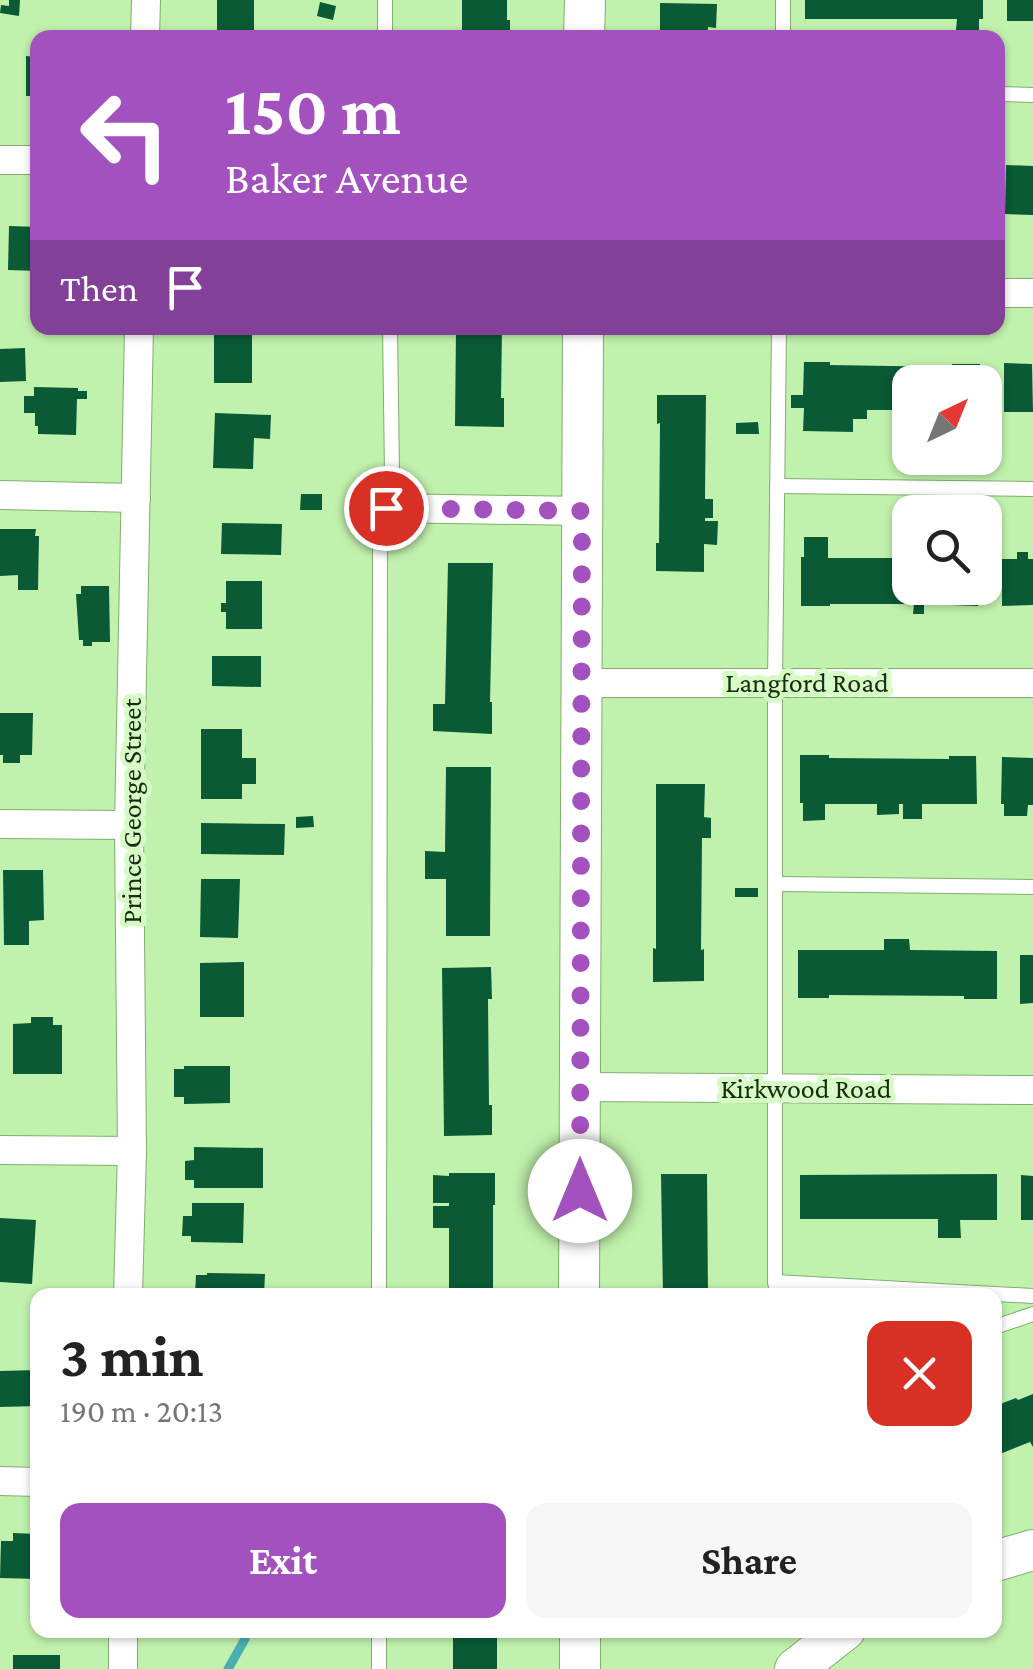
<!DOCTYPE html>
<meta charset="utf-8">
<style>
body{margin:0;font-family:"Crimson Pro",serif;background:#f6f6f6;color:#222;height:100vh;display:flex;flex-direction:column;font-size:38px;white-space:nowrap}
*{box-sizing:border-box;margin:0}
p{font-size:32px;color:#767676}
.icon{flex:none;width:55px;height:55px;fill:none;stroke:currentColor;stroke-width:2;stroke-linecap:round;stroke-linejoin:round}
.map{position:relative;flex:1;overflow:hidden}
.sheet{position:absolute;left:30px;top:1288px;width:972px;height:350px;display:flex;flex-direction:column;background:#fff;border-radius:20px;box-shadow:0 2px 8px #0004}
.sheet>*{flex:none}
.guide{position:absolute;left:30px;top:30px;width:975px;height:305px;border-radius:20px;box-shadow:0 2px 8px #0004;background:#a451c0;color:#fff;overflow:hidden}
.needle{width:65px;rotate:43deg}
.tools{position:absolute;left:892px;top:365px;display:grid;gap:20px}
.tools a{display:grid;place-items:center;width:110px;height:110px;border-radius:20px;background:#fff;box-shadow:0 2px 8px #0004;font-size:50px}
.pin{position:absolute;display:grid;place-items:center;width:85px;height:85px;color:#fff;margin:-42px;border:5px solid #fff;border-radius:50%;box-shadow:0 2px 10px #0007}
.me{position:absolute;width:110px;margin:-55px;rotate:0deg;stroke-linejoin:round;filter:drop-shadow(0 0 8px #0008)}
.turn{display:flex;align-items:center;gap:35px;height:210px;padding:0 30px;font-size:45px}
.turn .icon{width:130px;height:130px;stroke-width:2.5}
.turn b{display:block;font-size:70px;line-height:85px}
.then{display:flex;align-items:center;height:95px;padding:0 30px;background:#0003;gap:20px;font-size:38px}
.round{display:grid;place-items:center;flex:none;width:105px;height:105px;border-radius:20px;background:#f6f6f6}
.overview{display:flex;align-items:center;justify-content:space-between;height:170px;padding:0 30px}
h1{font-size:60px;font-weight:700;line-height:75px}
.button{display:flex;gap:20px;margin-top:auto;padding:20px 30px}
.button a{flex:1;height:115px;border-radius:20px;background:#a451c0;color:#fff;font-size:40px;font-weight:700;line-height:115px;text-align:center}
.button a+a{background:#f6f6f6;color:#222}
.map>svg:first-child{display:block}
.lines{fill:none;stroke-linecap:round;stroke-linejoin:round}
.stream{stroke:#49b0b2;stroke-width:9}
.building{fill:#095a35}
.lane-casing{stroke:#80ae6d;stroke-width:16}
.street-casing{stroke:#80ae6d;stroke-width:30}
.secondary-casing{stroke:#80ae6d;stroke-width:42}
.lane{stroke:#fff;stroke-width:14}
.street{stroke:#fff;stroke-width:28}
.secondary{stroke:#fff;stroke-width:40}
.route{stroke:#a451c0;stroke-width:18;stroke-dasharray:0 32.4}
.labels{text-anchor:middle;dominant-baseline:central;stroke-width:10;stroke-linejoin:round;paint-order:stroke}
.street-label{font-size:28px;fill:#182b10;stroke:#d5fcc5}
</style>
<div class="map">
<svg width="1033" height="1669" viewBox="0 0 1033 1669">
<rect width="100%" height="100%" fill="#c1f2ad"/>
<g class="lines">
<polyline class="stream" points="228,1669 245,1639 246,1630"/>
</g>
<g class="building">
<polygon points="9,0 20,0 19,16 0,13 1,5 9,6"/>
<rect x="217" y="0" width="37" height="38"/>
<polygon points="462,0 507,0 507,20 510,20 510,38 462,38"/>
<polygon points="805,0 983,0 983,19 979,19 979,30 956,30 957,19 805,19"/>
<rect x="1007" y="0" width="26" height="21"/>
<polygon points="320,2 336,6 333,20 317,16"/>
<polygon points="660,3 717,4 716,28 708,27 707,38 663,38 663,31 660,31"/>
<polygon points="26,56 38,57 38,96 26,96"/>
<polygon points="1006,165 1033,166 1033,215 1005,214"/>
<polygon points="9,226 38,227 38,271 8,270"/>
<rect x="214" y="328" width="38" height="55"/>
<polygon points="456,328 502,328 501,398 504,398 504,427 455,426"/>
<polygon points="25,348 26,381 0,382 0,349"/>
<polygon points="804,362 830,362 830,365 952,367 952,364 980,364 980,382 910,382 910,410 867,410 867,419 853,419 853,432 803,431 804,408 791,408 791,395 803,395"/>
<polygon points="1004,363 1032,364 1033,412 1004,412"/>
<polygon points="34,387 78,388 78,391 87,391 87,399 77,399 76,435 38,434 38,426 35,426 35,413 24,413 24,396 34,396"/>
<polygon points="657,395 706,395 705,499 713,499 713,518 705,518 705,521 718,521 717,545 704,544 704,572 656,571 656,543 659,543 660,423 657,424"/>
<polygon points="215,413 271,415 270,439 254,438 253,469 213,468"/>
<polygon points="758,422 759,434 736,434 736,423"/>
<polygon points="301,494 322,494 322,510 300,510"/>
<polygon points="222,523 282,524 281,555 221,554"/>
<polygon points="0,529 36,529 35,536 39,536 38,590 18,590 18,575 0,576"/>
<polygon points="804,537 828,537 828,558 910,558 910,588 978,588 978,606 924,604 924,614 913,614 914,604 830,604 830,606 801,606 801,557 804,557"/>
<polygon points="1017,552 1028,552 1028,559 1033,559 1033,605 1002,606 1002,559 1017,559"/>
<polygon points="448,563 493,563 490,702 492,702 492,734 433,731 433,704 445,704"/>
<polygon points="226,581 262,581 262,629 226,629 226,612 221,612 221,603 226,603"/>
<polygon points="81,586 109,586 110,642 92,642 92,646 83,646 83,640 79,640 76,594 81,594"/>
<polygon points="212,656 261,656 261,687 212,686"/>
<polygon points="0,713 33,713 32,755 20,755 20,763 3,763 3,755 0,755"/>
<polygon points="201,729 242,729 242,758 256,758 256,784 242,784 242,799 201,799"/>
<polygon points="800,755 829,755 829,758 949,759 949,756 976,756 977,804 922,804 922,819 903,819 903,804 899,804 899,814 877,815 877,804 825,804 825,820 803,821 803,803 800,803"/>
<polygon points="1002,757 1033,758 1033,805 1028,805 1027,816 1004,816 1004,804 1001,804"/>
<polygon points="446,767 491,767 490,936 446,936 446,879 425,879 425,851 445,852"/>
<polygon points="656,784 705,784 704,817 711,818 711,838 702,838 701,950 704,949 704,981 653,982 653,948 656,949"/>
<polygon points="313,816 314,827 296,828 296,817"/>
<polygon points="201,823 285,824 284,855 201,854"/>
<polygon points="3,870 43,870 44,920 29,921 29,945 4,945"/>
<polygon points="201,879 240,879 238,938 200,937"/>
<rect x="735" y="888" width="23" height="9"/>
<polygon points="884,939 909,939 910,950 997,951 997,999 964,999 964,996 829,995 829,998 798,998 798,950 884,950"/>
<polygon points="1020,955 1033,955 1033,1003 1020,1004"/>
<polygon points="244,962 244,1017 200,1017 200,963"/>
<polygon points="491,967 492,999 488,999 489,1105 492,1105 492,1135 444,1136 442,968"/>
<polygon points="31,1017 53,1017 53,1025 62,1025 62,1074 13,1074 13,1024 31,1023"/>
<polygon points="184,1066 230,1066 230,1103 184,1104 184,1097 174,1097 174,1069 184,1069"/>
<polygon points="194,1147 263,1148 263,1188 194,1188 194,1180 185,1180 185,1161 194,1160"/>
<polygon points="449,1173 495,1173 495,1205 493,1205 493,1295 449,1295 449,1228 433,1228 433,1206 449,1206 449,1203 433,1203 433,1175 449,1176"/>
<polygon points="661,1174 707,1174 708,1295 663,1295"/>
<polygon points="997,1174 997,1220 960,1220 961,1238 938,1238 938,1219 800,1219 800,1175"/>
<polygon points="1021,1175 1033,1176 1033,1220 1021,1220"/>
<polygon points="192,1203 244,1203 243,1243 191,1242 191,1236 182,1236 183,1216 192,1216"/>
<polygon points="0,1218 36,1220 32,1284 0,1282"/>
<polygon points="207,1273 265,1274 264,1295 195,1295 196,1275 207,1275"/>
<polygon points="38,1370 38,1406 0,1407 0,1371"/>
<polygon points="1033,1394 1033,1447 1030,1442 995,1456 995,1406 1016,1398 1018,1400"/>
<polygon points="13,1533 38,1534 38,1579 0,1578 1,1541 13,1541"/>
<rect x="453" y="1630" width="44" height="39"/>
<rect x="13" y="1655" width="47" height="14"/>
</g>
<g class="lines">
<g class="lane-casing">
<g id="lane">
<polyline points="385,0 385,38"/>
<polyline points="783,0 783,38"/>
<polyline points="998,94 1033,95"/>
<polyline points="777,486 1033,489"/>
<polyline points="775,884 1033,887"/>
<polyline points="775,1282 1033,1296"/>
<polyline points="379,1295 380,536 392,473 390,328"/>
<polyline points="778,1295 775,1282 775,682 779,328"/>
<polyline points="995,1327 1033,1314"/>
<polyline points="379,1669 379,1630"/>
</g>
</g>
<g class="street-casing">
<g id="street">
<polyline points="145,38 146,0"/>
<polyline points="0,160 38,160"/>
<polyline points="998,293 1033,293"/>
<polyline points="0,495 136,498"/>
<polyline points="386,508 582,511"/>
<polyline points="582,683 1033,683"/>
<polyline points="0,824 129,825"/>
<polyline points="580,1087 1033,1090"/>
<polyline points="0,1150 132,1151"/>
<polyline points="128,1295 132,1151 129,825 139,328"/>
<polyline points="0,1481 38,1482"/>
<polyline points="123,1630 123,1669"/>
</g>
</g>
<g class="secondary-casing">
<g id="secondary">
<polyline points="584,38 585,0"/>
<polyline points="579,1295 583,328"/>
<polyline points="995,1561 1033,1550"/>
<polyline points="580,1630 580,1669"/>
<polyline points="795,1669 845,1630"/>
</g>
</g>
<use href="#lane" class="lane"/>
<use href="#street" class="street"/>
<use href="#secondary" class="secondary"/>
</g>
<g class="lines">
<polyline class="route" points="386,508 582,511 580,1191"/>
</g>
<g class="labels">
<g class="street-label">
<text x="807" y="682">Langford Road</text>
<text transform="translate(131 811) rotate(-90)">Prince George Street</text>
<text x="806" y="1088">Kirkwood Road</text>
</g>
</g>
</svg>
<div class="tools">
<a><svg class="needle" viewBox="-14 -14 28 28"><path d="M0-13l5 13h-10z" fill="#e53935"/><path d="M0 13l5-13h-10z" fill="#767676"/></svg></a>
<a><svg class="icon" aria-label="search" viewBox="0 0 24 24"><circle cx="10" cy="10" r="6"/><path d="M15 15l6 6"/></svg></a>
</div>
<div class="pin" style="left:386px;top:508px;background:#d93025"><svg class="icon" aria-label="arrive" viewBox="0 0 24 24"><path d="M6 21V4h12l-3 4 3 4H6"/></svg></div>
<svg class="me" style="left:580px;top:1191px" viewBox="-20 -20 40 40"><circle r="19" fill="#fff"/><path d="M0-13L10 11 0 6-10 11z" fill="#a451c0"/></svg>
<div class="guide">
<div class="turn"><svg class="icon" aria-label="left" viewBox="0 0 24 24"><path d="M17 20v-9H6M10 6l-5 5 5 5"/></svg><div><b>150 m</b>Baker Avenue</div></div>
<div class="then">Then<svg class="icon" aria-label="arrive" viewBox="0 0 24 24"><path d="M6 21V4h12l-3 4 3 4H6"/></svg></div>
</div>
<section class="sheet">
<div class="overview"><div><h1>3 min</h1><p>190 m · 20:13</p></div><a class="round" style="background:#d93025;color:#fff"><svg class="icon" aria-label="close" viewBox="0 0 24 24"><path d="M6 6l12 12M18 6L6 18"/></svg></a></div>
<div class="button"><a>Exit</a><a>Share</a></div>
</section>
</div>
